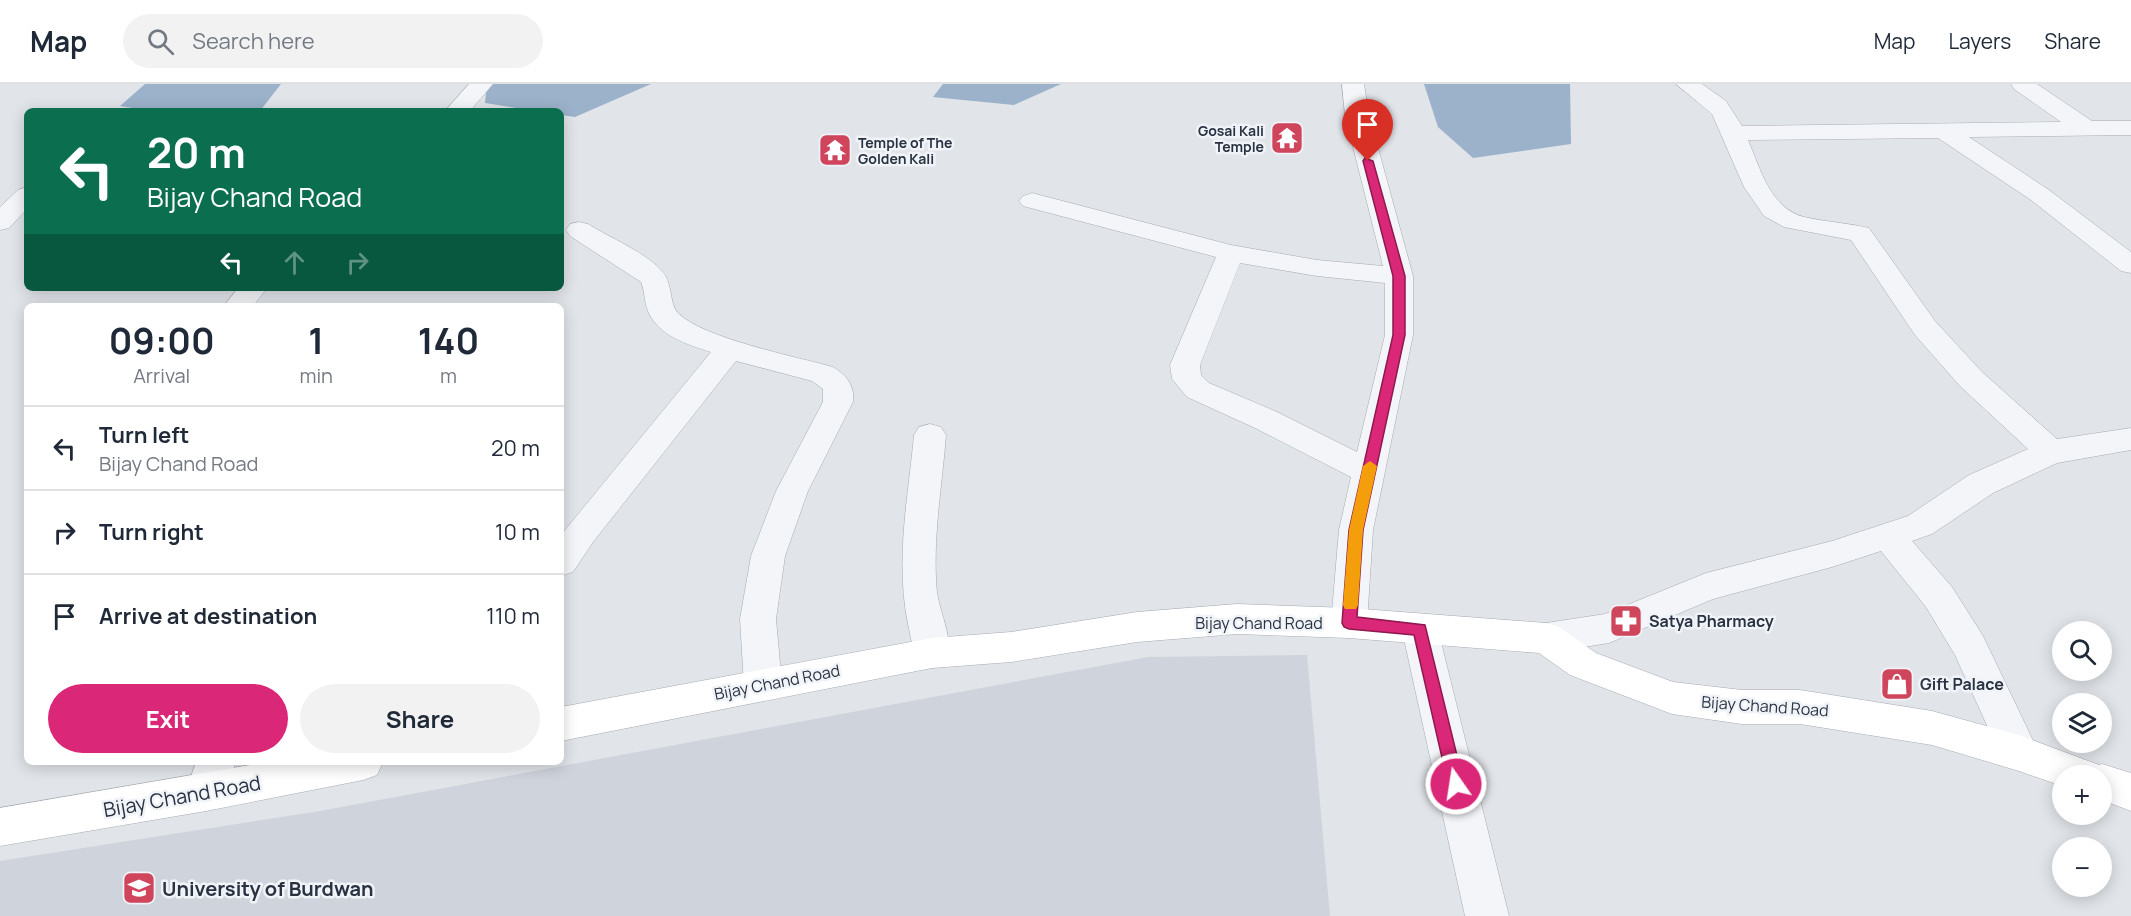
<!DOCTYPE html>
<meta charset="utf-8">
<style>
body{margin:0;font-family:Manrope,sans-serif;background:#f2f2f3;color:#1f2937;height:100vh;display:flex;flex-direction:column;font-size:22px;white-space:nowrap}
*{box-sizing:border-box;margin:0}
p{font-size:20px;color:#747a83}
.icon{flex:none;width:33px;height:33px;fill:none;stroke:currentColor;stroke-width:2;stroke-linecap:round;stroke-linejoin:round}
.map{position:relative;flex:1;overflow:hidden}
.sheet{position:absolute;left:24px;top:219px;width:540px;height:462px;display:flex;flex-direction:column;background:#fff;border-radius:9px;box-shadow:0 3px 15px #0003}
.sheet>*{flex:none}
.guide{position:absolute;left:24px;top:24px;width:540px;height:183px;border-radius:9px;box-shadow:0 3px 15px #0003;background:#0b6e4f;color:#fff;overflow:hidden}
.fabs{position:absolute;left:2052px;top:537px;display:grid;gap:12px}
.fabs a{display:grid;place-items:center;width:60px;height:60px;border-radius:50%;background:#fff;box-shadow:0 3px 15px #0003;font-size:30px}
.pin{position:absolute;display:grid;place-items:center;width:51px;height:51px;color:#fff;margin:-62px -26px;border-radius:50% 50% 50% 0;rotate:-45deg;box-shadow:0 0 6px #0007}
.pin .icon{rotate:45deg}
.me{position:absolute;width:66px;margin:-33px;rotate:347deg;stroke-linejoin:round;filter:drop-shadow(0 0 4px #0008)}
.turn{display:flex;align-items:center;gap:21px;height:126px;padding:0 24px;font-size:27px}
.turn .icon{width:78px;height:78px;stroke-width:2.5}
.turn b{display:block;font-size:42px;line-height:51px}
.lanes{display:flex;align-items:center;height:57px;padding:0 24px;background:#0003;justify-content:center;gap:30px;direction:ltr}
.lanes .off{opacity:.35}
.eta{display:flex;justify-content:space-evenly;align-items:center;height:102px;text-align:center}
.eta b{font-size:36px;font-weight:700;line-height:42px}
.cta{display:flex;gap:12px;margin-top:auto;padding:12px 24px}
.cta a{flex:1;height:69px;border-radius:36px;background:#db2777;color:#fff;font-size:24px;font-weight:700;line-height:69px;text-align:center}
.cta a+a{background:#f2f2f3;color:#1f2937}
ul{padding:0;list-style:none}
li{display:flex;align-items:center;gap:18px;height:84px;padding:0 24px;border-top:2px solid #e0e1e3}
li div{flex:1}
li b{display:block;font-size:22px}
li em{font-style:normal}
header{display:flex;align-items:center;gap:36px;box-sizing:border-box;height:84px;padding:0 30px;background:#fff;border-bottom:2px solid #e0e1e3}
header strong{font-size:28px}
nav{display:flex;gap:33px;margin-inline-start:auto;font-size:21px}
.search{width:420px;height:54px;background:#f2f2f3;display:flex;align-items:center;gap:15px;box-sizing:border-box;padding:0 21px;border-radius:33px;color:#747a83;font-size:22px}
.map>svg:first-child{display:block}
.built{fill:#cfd3db}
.water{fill:#9bb2ca}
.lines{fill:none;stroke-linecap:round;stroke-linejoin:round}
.minor-casing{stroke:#a6abb3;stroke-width:1}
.secondary-casing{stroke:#a6abb3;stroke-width:1}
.minor{fill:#f3f5f8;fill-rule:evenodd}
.secondary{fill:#fff;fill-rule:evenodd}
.route{fill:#db2777;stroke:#8e194d;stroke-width:1.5}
.slow{fill:#f59e0b}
.labels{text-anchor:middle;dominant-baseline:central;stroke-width:5;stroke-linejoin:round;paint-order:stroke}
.far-poi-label{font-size:14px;font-weight:bold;fill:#293241;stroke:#f0f3f7;text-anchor:end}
.poi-label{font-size:16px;font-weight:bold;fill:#293241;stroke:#f0f3f7;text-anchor:start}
.street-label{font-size:16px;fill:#293241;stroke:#f0f3f7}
.near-street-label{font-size:20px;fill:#293241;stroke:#f0f3f7}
.near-poi-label{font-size:20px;font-weight:bold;fill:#293241;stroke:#f0f3f7;text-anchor:start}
</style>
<header>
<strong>Map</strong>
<div class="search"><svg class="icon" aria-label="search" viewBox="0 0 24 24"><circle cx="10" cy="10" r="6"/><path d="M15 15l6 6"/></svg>Search here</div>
<nav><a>Map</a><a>Layers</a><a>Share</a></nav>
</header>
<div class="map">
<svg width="2131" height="832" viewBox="0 0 2131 832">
<rect width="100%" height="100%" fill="#e1e4e9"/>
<polygon class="built" points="1307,571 1330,832 0,832 0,777 320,727 1148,573"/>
<g class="water">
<polygon points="145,0 281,0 260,27 152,27 120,22"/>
<polygon points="487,0 651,0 575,33 561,31 561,27 535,27 485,19"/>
<polygon points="943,0 1061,0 1014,21 933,13"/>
<polygon points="1424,0 1570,0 1571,60 1473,74 1438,43"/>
</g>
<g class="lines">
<g class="minor-casing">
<g id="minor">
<polygon points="469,0 493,0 470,27 445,27"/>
<path d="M1342,0H1364L1369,31L1413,192V251L1373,446L1367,539L1362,550L1349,554L1336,550L1331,539L1339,446L1351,393L1255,344L1187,313L1172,295L1170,281L1216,173L1023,122L1019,117L1023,112L1032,109L1231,161L1317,176L1383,182L1345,31ZM1240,179L1317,192L1385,199V251L1357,368L1277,328L1209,299L1201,291L1200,281Z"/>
<path d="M1676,0H1702L1726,17L1742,42L2061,38L2014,5L2011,0H2037L2092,37H2131V51L1969,53L2049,106L2131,168V189L2121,187L2031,116L1938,54L1748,56C1760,84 1770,124 1804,133C1826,138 1848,139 1869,144L1935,237L1982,288L2057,355L2131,344V366L2057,379L1993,409L1932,450L1912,457L1952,503L1983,552L2039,669L2033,681L2019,687L2005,681L1955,571L1926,523L1881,467L1832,483L1713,515L1609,559L1546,569L1533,565L1528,554L1533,543L1546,539L1605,530L1706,489L1832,457L1908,432L1969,391L2028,365L1960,302L1915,251L1851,156L1784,143L1764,132L1744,103L1712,30Z"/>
<polygon points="27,103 27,125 9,144 0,146 0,123 18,106"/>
<path d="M579,138L588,140C610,154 645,168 662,187C673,199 669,220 678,229C702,254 797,273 833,283C846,291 855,301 853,318L808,407L785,472L776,535L782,601L776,612L763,617L750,612L744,601L740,535L751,472L776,407L823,318V305L812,297L736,277L593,458L573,488L561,492V451L711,268C688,261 657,251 648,227C644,218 645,207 641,198L570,152L566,146L570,140Z"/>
<polygon points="238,204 267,204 253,222 224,222"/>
<path d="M930,340L941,343L946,351C942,403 932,457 937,508C940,531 956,559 945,580L932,584L919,580C913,567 911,554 908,540C895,476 908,415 914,351L919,343Z"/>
<polygon points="1420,531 1433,535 1438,546 1509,832 1465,832 1402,546 1407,535"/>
<polygon points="196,678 236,678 220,721 206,727 192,721 186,708"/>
</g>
</g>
<g class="secondary-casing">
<g id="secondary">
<polygon points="1237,520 1349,524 1546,539 1559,543 1596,569 1673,598 1742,606 1800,606 1932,627 2019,651 2099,681 2102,680 2131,689 2131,727 2102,716 2102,692 2062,692 2062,702 2019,687 1932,661 1800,640 1742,640 1672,630 1570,591 1539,569 1349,554 1237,550 1137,558 1011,578 932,584 561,657 561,623 932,554 1011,548 1137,528"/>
<polygon points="267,678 383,678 377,691 363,696 206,727 0,762 0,724"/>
</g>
</g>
<use href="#minor" class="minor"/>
<use href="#secondary" class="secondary"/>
</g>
<polygon class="route" points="1365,74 1373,77 1405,192 1405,251 1363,446 1357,533 1425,541 1464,700 1462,705 1456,707 1450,705 1448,700 1414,551 1349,545 1344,543 1342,539 1349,446 1393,251 1393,192 1363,77"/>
<polygon class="slow" points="1370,377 1377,382 1363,446 1358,521 1356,525 1345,525 1343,521 1349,446 1363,382"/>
<defs>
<g id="temple-square" transform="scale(1.725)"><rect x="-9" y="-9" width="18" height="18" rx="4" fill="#cf455c" stroke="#f0f3f7"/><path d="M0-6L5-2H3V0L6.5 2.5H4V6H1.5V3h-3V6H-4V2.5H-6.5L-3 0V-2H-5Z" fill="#fff"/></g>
<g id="pharmacy-square" transform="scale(1.725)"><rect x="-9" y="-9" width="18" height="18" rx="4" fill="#cf455c" stroke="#f0f3f7"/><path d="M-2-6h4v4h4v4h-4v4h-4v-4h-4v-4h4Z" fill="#fff"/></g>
<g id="shop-square" transform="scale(1.725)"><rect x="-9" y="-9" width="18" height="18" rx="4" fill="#cf455c" stroke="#f0f3f7"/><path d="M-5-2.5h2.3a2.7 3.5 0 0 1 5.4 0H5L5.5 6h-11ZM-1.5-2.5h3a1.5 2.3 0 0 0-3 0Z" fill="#fff"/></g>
<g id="university-square" transform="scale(1.725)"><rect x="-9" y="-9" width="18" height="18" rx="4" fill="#cf455c" stroke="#f0f3f7"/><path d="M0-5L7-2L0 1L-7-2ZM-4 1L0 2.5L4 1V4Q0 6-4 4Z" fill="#fff"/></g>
</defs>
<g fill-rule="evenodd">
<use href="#temple-square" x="1287" y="54"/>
<use href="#temple-square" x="835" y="66"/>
<use href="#pharmacy-square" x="1626" y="537"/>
<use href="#shop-square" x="1897" y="600"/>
<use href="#university-square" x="139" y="804"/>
</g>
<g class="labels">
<g class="far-poi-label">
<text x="1264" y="46">Gosai Kali<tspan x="1264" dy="16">Temple</tspan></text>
<text x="858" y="58" text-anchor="start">Temple of The<tspan x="858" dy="16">Golden Kali</tspan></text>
</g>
<g class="poi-label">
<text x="1649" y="537">Satya Pharmacy</text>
<text x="1920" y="600">Gift Palace</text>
</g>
<g class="street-label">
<text x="1259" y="539">Bijay Chand Road</text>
<text transform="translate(777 598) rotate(-11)">Bijay Chand Road</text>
<text transform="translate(1765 622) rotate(4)">Bijay Chand Road</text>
</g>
<g class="near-street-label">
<text transform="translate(182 712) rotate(-10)">Bijay Chand Road</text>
</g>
<g class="near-poi-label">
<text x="162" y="804">University of Burdwan</text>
</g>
</g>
</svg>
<div class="fabs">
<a><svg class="icon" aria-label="search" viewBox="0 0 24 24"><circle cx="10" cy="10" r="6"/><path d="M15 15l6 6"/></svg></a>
<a><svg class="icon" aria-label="layers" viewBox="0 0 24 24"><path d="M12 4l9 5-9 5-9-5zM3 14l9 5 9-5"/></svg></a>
<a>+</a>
<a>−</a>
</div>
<div class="pin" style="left:1368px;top:77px;background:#d93025"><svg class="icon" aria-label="arrive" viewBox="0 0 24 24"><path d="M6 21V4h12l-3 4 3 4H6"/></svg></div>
<svg class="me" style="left:1456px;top:700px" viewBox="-20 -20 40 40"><circle r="17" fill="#db2777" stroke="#fff" stroke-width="3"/><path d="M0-11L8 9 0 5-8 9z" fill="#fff"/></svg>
<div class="guide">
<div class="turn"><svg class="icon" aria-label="left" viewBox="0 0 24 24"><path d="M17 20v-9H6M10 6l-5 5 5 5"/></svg><div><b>20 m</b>Bijay Chand Road</div></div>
<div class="lanes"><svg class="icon" aria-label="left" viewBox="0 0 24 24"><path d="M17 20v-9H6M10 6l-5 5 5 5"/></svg><svg class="icon off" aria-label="ahead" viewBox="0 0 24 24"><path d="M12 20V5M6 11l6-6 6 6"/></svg><svg class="icon off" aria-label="right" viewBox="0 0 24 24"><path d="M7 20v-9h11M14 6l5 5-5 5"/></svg></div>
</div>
<section class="sheet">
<div class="eta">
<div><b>09:00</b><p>Arrival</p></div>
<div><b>1</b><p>min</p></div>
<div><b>140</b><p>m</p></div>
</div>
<ul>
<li><svg class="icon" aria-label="left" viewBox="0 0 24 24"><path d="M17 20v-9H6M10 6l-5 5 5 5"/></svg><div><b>Turn left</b><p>Bijay Chand Road</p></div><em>20 m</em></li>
<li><svg class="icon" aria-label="right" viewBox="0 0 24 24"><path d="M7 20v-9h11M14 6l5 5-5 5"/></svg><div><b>Turn right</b></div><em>10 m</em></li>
<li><svg class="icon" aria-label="arrive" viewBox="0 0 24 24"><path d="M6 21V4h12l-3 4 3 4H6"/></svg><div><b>Arrive at destination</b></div><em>110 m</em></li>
</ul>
<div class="cta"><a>Exit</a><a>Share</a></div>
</section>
</div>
